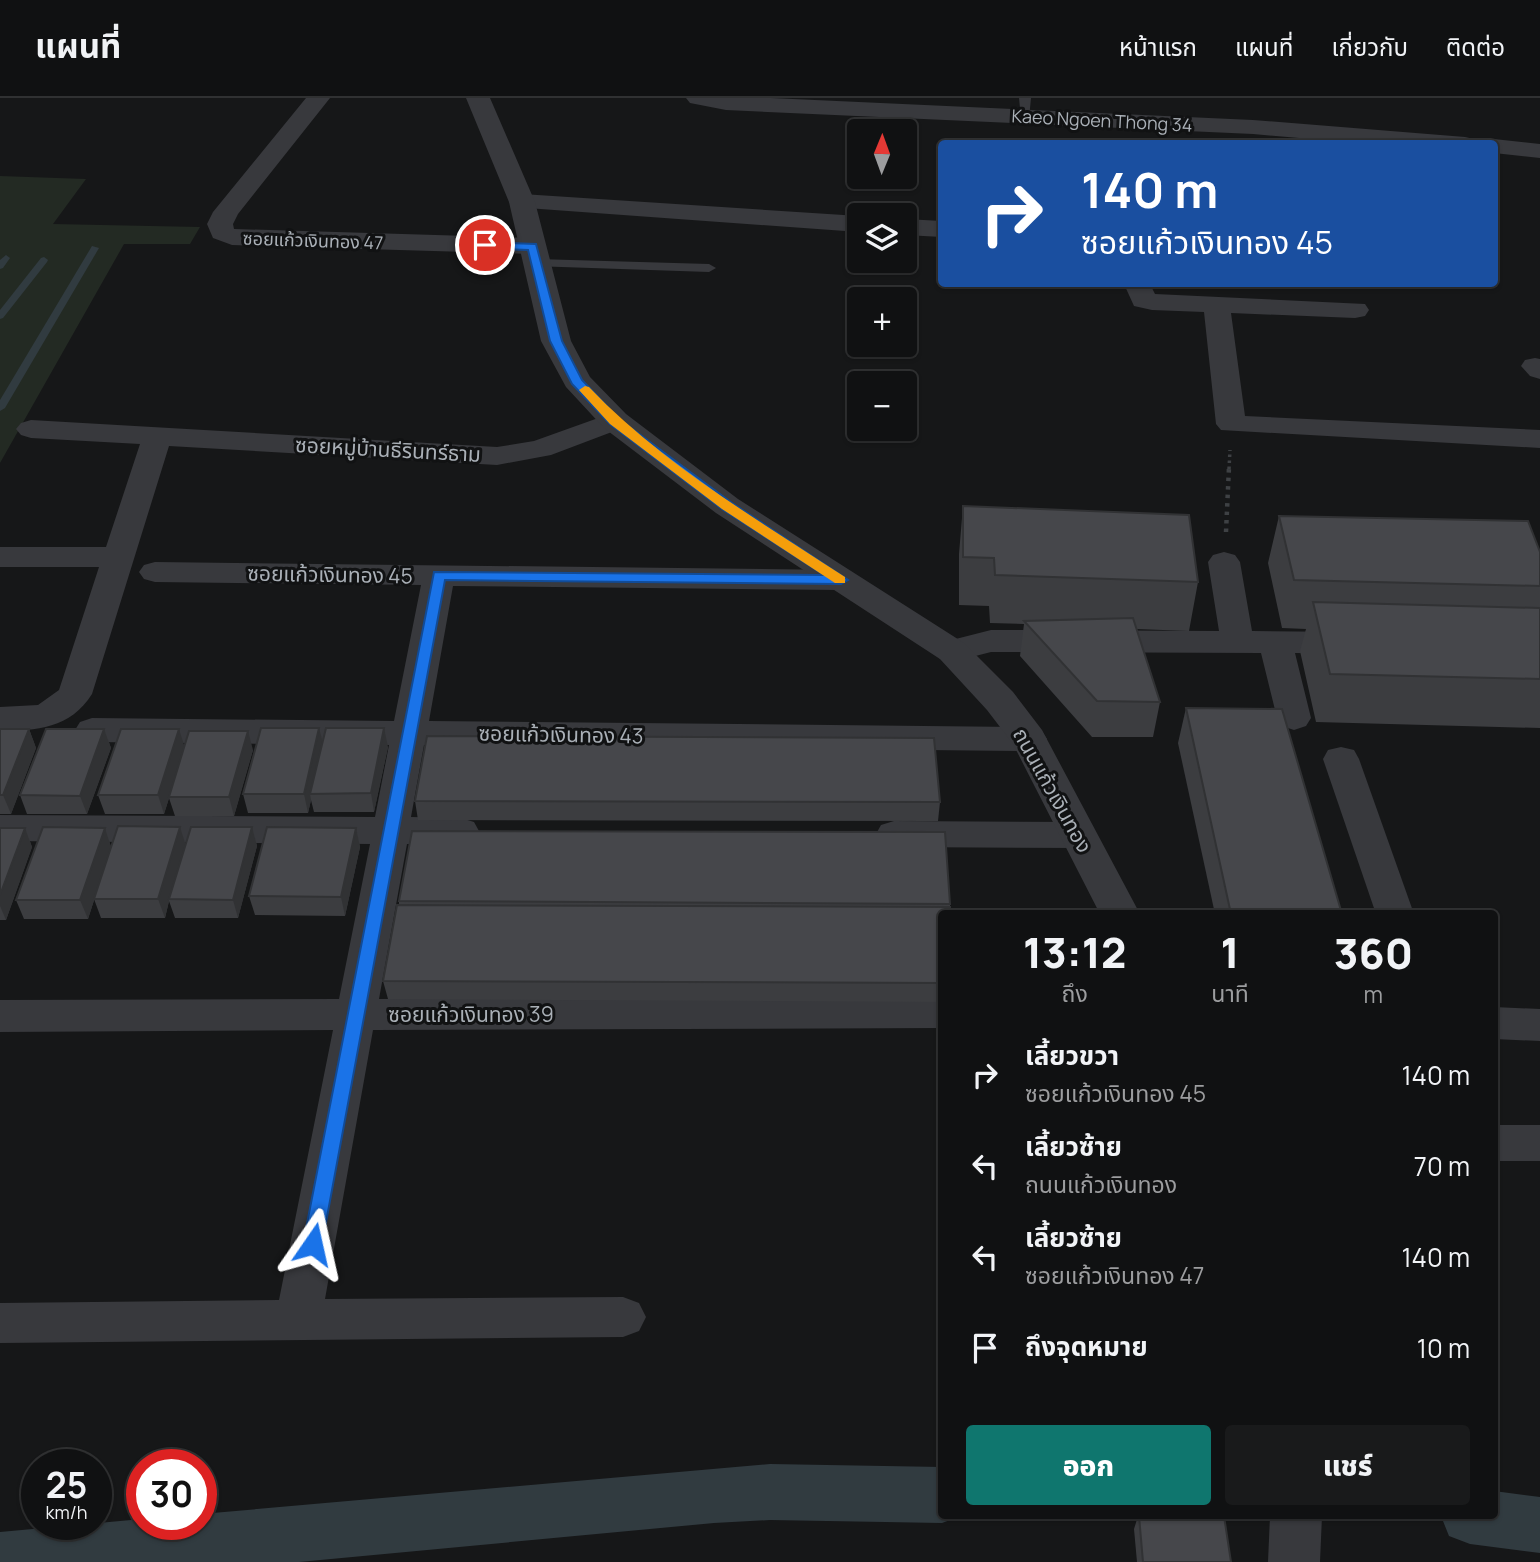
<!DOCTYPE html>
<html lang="th">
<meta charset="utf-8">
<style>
body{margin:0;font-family:Manrope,"Noto Sans Thai",sans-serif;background:#191a1b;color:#f1f3f6;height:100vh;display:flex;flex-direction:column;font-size:26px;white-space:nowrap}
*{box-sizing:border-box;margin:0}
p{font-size:23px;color:#9c9d9f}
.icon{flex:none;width:38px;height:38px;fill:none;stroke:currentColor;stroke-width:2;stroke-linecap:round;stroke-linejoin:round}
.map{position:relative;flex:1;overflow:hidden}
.panel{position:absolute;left:938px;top:812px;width:560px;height:609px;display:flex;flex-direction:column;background:#101112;border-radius:7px;box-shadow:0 2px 5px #0004,0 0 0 2px #303132}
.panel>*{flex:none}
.hud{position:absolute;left:938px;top:42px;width:560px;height:147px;border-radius:7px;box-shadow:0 2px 5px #0004,0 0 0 2px #303132;background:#1a4fa0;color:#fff;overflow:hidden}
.needle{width:46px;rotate:1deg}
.tools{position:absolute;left:847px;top:21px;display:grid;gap:14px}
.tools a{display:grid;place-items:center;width:70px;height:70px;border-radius:7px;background:#101112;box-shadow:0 2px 5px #0004,0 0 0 2px #303132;font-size:35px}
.speed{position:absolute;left:21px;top:1351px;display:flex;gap:14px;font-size:35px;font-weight:700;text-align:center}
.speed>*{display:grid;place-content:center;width:91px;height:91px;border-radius:50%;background:#101112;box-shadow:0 2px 5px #0004,0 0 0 2px #303132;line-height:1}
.speed small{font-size:18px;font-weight:400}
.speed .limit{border:10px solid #d22;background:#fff;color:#111}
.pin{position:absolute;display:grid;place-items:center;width:60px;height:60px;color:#fff;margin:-30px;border:4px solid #fff;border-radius:50%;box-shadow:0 2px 7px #0007}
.me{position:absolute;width:77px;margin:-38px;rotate:11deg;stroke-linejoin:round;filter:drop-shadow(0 0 5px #0008)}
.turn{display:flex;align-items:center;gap:24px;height:147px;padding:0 28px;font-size:32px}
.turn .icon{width:91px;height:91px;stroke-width:2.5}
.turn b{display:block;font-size:49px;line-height:60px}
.eta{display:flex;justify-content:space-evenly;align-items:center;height:119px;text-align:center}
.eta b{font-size:42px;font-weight:800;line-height:49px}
.cta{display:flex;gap:14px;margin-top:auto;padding:14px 28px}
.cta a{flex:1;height:80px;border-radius:7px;background:#0f766e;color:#fff;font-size:28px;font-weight:800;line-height:80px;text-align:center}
.cta a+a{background:#191a1b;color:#f1f3f6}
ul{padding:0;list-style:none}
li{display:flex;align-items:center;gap:21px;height:91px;padding:0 28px}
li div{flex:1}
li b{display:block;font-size:26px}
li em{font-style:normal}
header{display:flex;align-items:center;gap:42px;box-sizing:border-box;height:98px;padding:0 35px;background:#101112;border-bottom:2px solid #303132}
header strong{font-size:33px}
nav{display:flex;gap:38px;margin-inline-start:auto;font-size:24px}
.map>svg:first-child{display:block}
.green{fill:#232a23}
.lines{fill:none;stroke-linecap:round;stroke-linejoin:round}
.stream{fill:#313b40;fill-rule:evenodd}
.canal{fill:#313b40;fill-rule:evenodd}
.path-far1{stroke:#3e4144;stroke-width:3.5;stroke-dasharray:2.5 3.5;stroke-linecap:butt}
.path{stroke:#3e4144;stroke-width:4.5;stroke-dasharray:3.5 5;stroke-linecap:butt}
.service{fill:#38393d;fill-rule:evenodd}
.minor{fill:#38393d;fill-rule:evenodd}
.tertiary{fill:#38393d;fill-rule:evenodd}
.wall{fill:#3c3d40}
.shaded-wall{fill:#313234}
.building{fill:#46474b;stroke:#313234;stroke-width:2}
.route{fill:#1a73e8;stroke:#114b97;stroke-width:2}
.slow{fill:#f59e0b}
.labels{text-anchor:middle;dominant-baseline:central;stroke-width:6;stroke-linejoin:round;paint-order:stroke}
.far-street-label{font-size:18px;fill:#aab0b7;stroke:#111213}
.street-label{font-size:21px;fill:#aab0b7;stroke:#111213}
</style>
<header>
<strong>แผนที่</strong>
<nav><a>หน้าแรก</a><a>แผนที่</a><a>เกี่ยวกับ</a><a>ติดต่อ</a></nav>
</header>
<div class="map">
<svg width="1540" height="1464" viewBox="0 0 1540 1464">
<rect width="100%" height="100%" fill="#161718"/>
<polygon class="green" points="0,78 86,81 53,126 200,129 190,146 124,146 0,365"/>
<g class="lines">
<g class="stream">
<polygon points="92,148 99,150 5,310 0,313 0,302"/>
<polygon points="6,157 10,160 3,170 0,171 0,162"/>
<polygon points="44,159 48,162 47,164 3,220 0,221 0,212 41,160"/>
</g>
<g class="canal">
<polygon points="770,1366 942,1369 942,1418 961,1418 942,1425 770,1422 714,1425 299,1464 0,1464 0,1434 142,1421 142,1426 201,1426 201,1416"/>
<polygon points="1494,1393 1540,1399 1540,1455 1470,1446 1449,1438 1441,1418 1494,1418"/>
</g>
<polyline class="path-far1" points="1229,371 1230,352"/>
<polyline class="path" points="1226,434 1229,369"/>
<g class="service">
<polygon points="1019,0 1031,0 1029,21 1021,21"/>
<polygon points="537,161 709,166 716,170 709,174 532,168 530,165"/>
</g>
<g class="minor">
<polygon points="306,0 330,0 238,116 233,126 234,131 532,140 541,142 545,148 541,154 532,156 232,147 213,140 207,126 213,114"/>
<polygon points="686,0 771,0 1253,22 1465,39 1474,41 1477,46 1369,46 1253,36 726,12 690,5"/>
<polygon points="1494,41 1540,46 1540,60 1494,55 1494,46 1484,46"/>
<polygon points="522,96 859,118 859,134 513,109 509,104 513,99"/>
<polygon points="905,121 942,123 942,139 905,137"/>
<polygon points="1124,186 1150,186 1155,196 1365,206 1369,212 1365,218 1355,220 1231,215 1245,318 1540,332 1540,350 1221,332 1216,326 1204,214 1152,212 1134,208"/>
<polygon points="1535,260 1540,261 1540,281 1530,278 1521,268 1525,262"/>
<path d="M615,314L625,317L630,323L625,329L551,357L497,367L169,348L92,596C71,630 36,633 0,633V609L38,607L59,592L99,469H0V449H106L140,346L31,340L21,337L16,331L21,325L31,322L497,349L534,343Z"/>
<polygon points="1224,454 1235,457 1240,464 1252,533 1353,534 1365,537 1370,545 1365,553 1353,556 1295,555 1311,620 1306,628 1294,632 1282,628 1277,620 1261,555 991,554 952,564 940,561 935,553 940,545 991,532 1219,533 1208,464 1213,457"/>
<polygon points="155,464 841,472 852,475 857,482 852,489 841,492 453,488 429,623 1029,629 1041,632 1047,641 1041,650 1029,653 424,647 411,719 461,720 474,724 479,733 474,742 461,746 407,746 379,901 942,898 942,930 373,932 325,1201 623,1199 639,1205 646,1219 639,1233 623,1239 0,1245 0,1205 279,1202 333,932 0,934 0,902 339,901 370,746 0,743 0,717 375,719 389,647 92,644 80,640 75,632 80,624 92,620 394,623 421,487 155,484 144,481 139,474 144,467"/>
<polygon points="1341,649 1354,652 1359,661 1414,816 1376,816 1323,661 1328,652"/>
<polygon points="894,723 1078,724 1091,728 1096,737 1091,746 1078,750 894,749 881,745 876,736 881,727"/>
<polygon points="1494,909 1540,911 1540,943 1494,941"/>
<rect x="1494" y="1027" width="46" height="36"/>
</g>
<g class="tertiary">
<polygon points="466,0 490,0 535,104 571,243 590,279 626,316 738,401 964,545 1013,594 1042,632 1140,816 1100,816 1013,646 987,612 940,561 716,415 604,330 566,289 541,243 509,104"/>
<polygon points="1270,1418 1322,1418 1320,1464 1268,1464"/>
</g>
</g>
<g class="wall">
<polygon points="963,408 1198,484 1189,533 1136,531 1160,604 1153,639 1092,639 1020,558 1024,526 990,525 989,508 959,507 959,456"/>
<polygon points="1279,418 1540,454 1540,630 1316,624 1300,553 1306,531 1282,530 1268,465"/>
<polygon points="1186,610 1342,816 1215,816 1178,645"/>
<polygon points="319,630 322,643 388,649 374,714 314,714 311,702 308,715 248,715 243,696"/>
<polygon points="0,631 29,631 36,650 11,716 0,716"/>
<polygon points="104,631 111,650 87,716 27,716 20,697"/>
<polygon points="185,649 253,652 234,718 175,718 169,700 164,716 105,716 98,697"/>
<polygon points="415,703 940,704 938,723 418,722"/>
<polygon points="180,729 185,746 252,729 257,748 238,820 175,820 169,803 165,820 101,820 94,801"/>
<polygon points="0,730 25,730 32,749 6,822 0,822"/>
<polygon points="105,730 111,749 88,821 24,821 16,802"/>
<polygon points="356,730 360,749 345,818 255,817 249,798"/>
<polygon points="399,803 950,806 950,810 942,816 942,904 388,901 383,883 399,807"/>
<polygon points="1138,1418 1224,1418 1231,1464 1137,1464 1134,1431"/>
</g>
<g class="shaded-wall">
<polygon points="319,630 324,649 310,696 311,702 308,715 304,696"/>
<polygon points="384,630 388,649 374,714 371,695"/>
<polygon points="29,631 36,650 11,716 3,697"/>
<polygon points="104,631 111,650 87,716 80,698"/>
<polygon points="179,631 185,650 164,716 158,697"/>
<polygon points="248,633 253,652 234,718 229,699"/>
<polygon points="180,729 186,748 169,801 169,803 165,820 158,801"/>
<polygon points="252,729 257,748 238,820 233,802"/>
<polygon points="25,730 32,749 6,822 0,808 0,797"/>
<polygon points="105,730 111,749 88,821 80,802"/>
<polygon points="356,730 360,749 345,818 341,799"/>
</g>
<g class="building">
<polygon points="963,408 1189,417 1198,484 995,477 994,460 963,459"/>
<polygon points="1279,418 1528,423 1540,454 1540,488 1294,482"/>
<polygon points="1313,504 1540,510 1540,581 1330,576"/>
<polygon points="1133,520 1160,604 1097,603 1024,523"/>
<polygon points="1186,610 1282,611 1342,816 1231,816"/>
<polygon points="261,630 319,630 304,696 243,696"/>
<polygon points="326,630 384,630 371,695 310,696"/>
<polygon points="0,631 29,631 3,697 0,697"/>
<polygon points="46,631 104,631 80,698 20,697"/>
<polygon points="121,631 179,631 158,697 98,697"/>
<polygon points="189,633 248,633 229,699 169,699"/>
<polygon points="427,638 934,640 940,704 415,703"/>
<polygon points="118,728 180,729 158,801 94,801"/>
<polygon points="43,729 105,730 80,802 16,802"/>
<polygon points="191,729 252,729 233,802 169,801"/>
<polygon points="267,729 356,730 341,799 249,798"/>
<polygon points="0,730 25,730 0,797"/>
<polygon points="412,733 945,734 950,806 399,803"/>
<polygon points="397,807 950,809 950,816 942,816 942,885 383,883"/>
<polygon points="1139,1418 1224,1418 1231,1464 1143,1464"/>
</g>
<polygon class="route" points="485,144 536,146 562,243 582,282 619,321 732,405 848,482 841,486 445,482 322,1146 319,1152 313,1154 306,1152 303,1146 434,474 824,477 722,411 610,326 572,286 550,243 528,152 481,150 481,145"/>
<path class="slow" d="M585,288L589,289C662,366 757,421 845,479V485H835L722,411L610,326L579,292Z"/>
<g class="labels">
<g class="far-street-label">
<text transform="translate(1102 22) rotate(3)">Kaeo Ngoen Thong 34</text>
<text transform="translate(313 142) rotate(2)">ซอยแก้วเงินทอง 47</text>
</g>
<g class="street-label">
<text transform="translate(388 351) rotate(3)">ซอยหมู่บ้านธีรินทร์ธาม</text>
<text transform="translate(330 476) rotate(1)">ซอยแก้วเงินทอง 45</text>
<text transform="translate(561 636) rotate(1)">ซอยแก้วเงินทอง 43</text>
<text transform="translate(1053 692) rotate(61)">ถนนแก้วเงินทอง</text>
<text x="471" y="916">ซอยแก้วเงินทอง 39</text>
</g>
</g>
</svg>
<div class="tools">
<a><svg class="needle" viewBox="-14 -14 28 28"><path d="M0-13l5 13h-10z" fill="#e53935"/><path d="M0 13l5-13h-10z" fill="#9c9d9f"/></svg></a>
<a><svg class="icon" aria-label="layers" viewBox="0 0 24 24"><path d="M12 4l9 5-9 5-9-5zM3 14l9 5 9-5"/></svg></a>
<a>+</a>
<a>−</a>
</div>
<div class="speed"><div>25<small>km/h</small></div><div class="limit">30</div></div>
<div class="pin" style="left:485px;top:147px;background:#d93025"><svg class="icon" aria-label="arrive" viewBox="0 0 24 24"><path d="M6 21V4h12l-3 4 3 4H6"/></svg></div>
<svg class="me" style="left:313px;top:1146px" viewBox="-20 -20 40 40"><path d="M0-17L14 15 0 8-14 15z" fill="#1a73e8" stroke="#fff" stroke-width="4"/></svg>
<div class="hud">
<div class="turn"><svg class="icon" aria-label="right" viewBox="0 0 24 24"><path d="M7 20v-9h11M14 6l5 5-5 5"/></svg><div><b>140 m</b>ซอยแก้วเงินทอง 45</div></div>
</div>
<section class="panel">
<div class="eta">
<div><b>13:12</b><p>ถึง</p></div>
<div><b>1</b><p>นาที</p></div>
<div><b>360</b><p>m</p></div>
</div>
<ul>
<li><svg class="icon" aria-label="right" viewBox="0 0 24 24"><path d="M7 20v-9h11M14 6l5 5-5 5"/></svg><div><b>เลี้ยวขวา</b><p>ซอยแก้วเงินทอง 45</p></div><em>140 m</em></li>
<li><svg class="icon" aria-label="left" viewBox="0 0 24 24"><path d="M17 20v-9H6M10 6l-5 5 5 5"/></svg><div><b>เลี้ยวซ้าย</b><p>ถนนแก้วเงินทอง</p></div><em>70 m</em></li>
<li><svg class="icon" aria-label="left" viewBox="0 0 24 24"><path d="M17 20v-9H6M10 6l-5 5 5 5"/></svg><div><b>เลี้ยวซ้าย</b><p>ซอยแก้วเงินทอง 47</p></div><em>140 m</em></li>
<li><svg class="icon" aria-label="arrive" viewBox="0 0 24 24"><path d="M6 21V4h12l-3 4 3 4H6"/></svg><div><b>ถึงจุดหมาย</b></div><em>10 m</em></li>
</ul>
<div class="cta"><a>ออก</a><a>แชร์</a></div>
</section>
</div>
